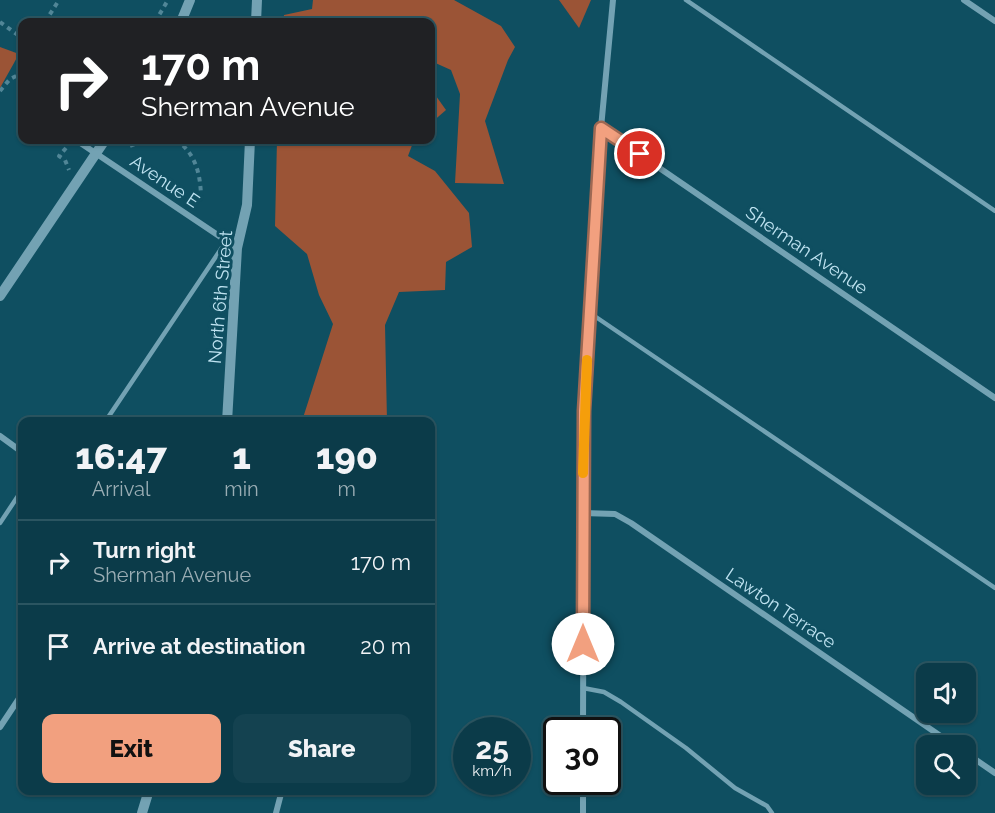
<!DOCTYPE html>
<style>
body{margin:0;font-family:Raleway,sans-serif;background:#144250;color:#f1f3f6;height:100vh;display:flex;flex-direction:column;font-size:22px;white-space:nowrap}
*{box-sizing:border-box;margin:0}
p{font-size:20px;color:#9aadb4}
.icon{flex:none;width:33px;height:33px;fill:none;stroke:currentColor;stroke-width:2;stroke-linecap:round;stroke-linejoin:round}
.map{position:relative;flex:1;overflow:hidden}
.panel{position:absolute;left:18px;top:417px;width:417px;height:378px;display:flex;flex-direction:column;background:#0b3b49;border-radius:12px;box-shadow:0 2px 4px #0004,0 0 0 2px #2b5561}
.panel>*{flex:none}
.hud{position:absolute;left:18px;top:18px;width:417px;height:126px;border-radius:12px;box-shadow:0 2px 4px #0004,0 0 0 2px #2b5561;background:#202124;color:#fff;overflow:hidden}
.fabs{position:absolute;left:916px;top:663px;display:grid;gap:12px}
.fabs a{display:grid;place-items:center;width:60px;height:60px;border-radius:12px;background:#0b3b49;box-shadow:0 2px 4px #0004,0 0 0 2px #2b5561;font-size:30px}
.speed{position:absolute;left:453px;top:717px;display:flex;gap:12px;font-size:30px;font-weight:700;text-align:center}
.speed>*{display:grid;place-content:center;width:78px;height:78px;border-radius:50%;background:#0b3b49;box-shadow:0 2px 4px #0004,0 0 0 2px #2b5561;line-height:1}
.speed small{font-size:15px;font-weight:400}
.speed .limit{border:3px solid #111;border-radius:9px;background:#fff;color:#111}
.pin{position:absolute;display:grid;place-items:center;width:51px;height:51px;color:#fff;margin:-26px;border:3px solid #fff;border-radius:50%;box-shadow:0 2px 6px #0007}
.me{position:absolute;width:66px;margin:-33px;rotate:0deg;stroke-linejoin:round;filter:drop-shadow(0 0 4px #0008)}
.turn{display:flex;align-items:center;gap:21px;height:126px;padding:0 24px;font-size:27px}
.turn .icon{width:78px;height:78px;stroke-width:2.5}
.turn b{display:block;font-size:42px;line-height:51px}
.eta{display:flex;justify-content:space-evenly;align-items:center;height:102px;text-align:center}
.eta b{font-size:36px;font-weight:800;line-height:42px}
.action{display:flex;gap:12px;margin-top:auto;padding:12px 24px}
.action a{flex:1;height:69px;border-radius:12px;background:#f2a07f;color:#111;font-size:24px;font-weight:800;line-height:69px;text-align:center}
.action a+a{background:#144250;color:#f1f3f6}
ul{padding:0;list-style:none}
li{display:flex;align-items:center;gap:18px;height:84px;padding:0 24px;border-top:2px solid #2b5561}
li div{flex:1}
li b{display:block;font-size:22px}
li em{font-style:normal}
.map>svg:first-child{display:block}
.green{fill:#9b5436}
.lines{fill:none;stroke-linecap:round;stroke-linejoin:round}
.path{stroke:#518697;stroke-width:4;stroke-dasharray:4.5 4.5;stroke-linecap:butt}
.service{stroke:#73a2b3;stroke-width:4.5}
.minor{stroke:#73a2b3;stroke-width:6}
.tertiary{stroke:#73a2b3;stroke-width:10}
.route-casing{stroke:#9d6853;stroke-width:15}
.route{stroke:#f2a07f;stroke-width:10}
.slow{stroke:#f59e0b;stroke-width:10}
.labels{text-anchor:middle;dominant-baseline:central;stroke-width:6;stroke-linejoin:round;paint-order:stroke}
.street-label{font-size:18px;fill:#bfe3f1;stroke:#0f4f61}
</style>
<div class="map">
<svg width="995" height="813" viewBox="0 0 995 813">
<rect width="100%" height="100%" fill="#0f4f61"/>
<g class="green">
<polygon points="313,0 454,0 501,26 515,47 508,60 485,121 504,184 455,183 460,94 451,70 431,61 430,22 283,22 284,15 312,9"/>
<polygon points="560,0 591,0 579,28 559,0"/>
<polygon points="0,47 19,54 0,88"/>
<polygon points="431,89 446,110 431,123 430,123"/>
<polygon points="277,140 414,140 408,156 435,171 469,213 472,247 446,262 445,290 399,292 385,325 387,421 302,421 333,324 319,295 307,254 275,226"/>
</g>
<g class="lines">
<g class="path">
<polyline points="0,22 22,38"/>
<polyline points="45,22 59,0"/>
<polyline points="155,22 168,0"/>
<polyline points="0,91 10,79 22,73"/>
<path d="M176,140C195,153 200,172 201,195"/>
<polyline points="130,146 146,140"/>
<polyline points="66,148 59,156 65,160 69,170"/>
</g>
<g class="service">
<polyline points="686,0 995,211"/>
<polyline points="590,313 995,588"/>
<polyline points="105,422 227,240"/>
<polyline points="0,523 22,490"/>
<polyline points="583,688 604,692 621,702 686,748 735,788 767,806 772,813"/>
</g>
<g class="minor">
<polyline points="964,0 995,21"/>
<polyline points="601,128 995,398"/>
<polyline points="76,140 237,248"/>
<polyline points="0,436 22,452"/>
<polyline points="583,513 615,514 631,523 955,746"/>
<polyline points="0,727 22,694"/>
<polyline points="583,730 584,411 601,128 613,0"/>
<polyline points="966,753 995,773"/>
<polyline points="583,782 583,813"/>
<polyline points="276,813 282,790"/>
</g>
<g class="tertiary">
<polyline points="181,22 190,0"/>
<polyline points="256,22 257,0"/>
<polyline points="0,296 105,140"/>
<polyline points="227,422 237,248 247,205 250,140"/>
<polyline points="142,813 149,790"/>
</g>
</g>
<g class="lines">
<g class="route-casing">
<polyline id="route" points="583,644 584,411 601,128 640,154"/>
</g>
<use href="#route" class="route"/>
<polyline class="slow" points="583,473 587,360"/>
</g>
<g class="labels">
<g class="street-label">
<text transform="translate(165 181) rotate(34)">Avenue E</text>
<text transform="translate(807 250) rotate(34)">Sherman Avenue</text>
<text transform="translate(220 297) rotate(-85)">North 6th Street</text>
<text transform="translate(781 608) rotate(34)">Lawton Terrace</text>
</g>
</g>
</svg>
<div class="fabs">
<a><svg class="icon" aria-label="sound" viewBox="0 0 24 24"><path d="M4 9h4l5-4v14l-5-4H4zM17 9q2 3 0 6"/></svg></a>
<a><svg class="icon" aria-label="search" viewBox="0 0 24 24"><circle cx="10" cy="10" r="6"/><path d="M15 15l6 6"/></svg></a>
</div>
<div class="speed"><div>25<small>km/h</small></div><div class="limit">30</div></div>
<div class="pin" style="left:640px;top:154px;background:#d93025"><svg class="icon" aria-label="arrive" viewBox="0 0 24 24"><path d="M6 21V4h12l-3 4 3 4H6"/></svg></div>
<svg class="me" style="left:583px;top:644px" viewBox="-20 -20 40 40"><circle r="19" fill="#fff"/><path d="M0-13L10 11 0 6-10 11z" fill="#f2a07f"/></svg>
<div class="hud">
<div class="turn"><svg class="icon" aria-label="right" viewBox="0 0 24 24"><path d="M7 20v-9h11M14 6l5 5-5 5"/></svg><div><b>170 m</b>Sherman Avenue</div></div>
</div>
<section class="panel">
<div class="eta">
<div><b>16:47</b><p>Arrival</p></div>
<div><b>1</b><p>min</p></div>
<div><b>190</b><p>m</p></div>
</div>
<ul>
<li><svg class="icon" aria-label="right" viewBox="0 0 24 24"><path d="M7 20v-9h11M14 6l5 5-5 5"/></svg><div><b>Turn right</b><p>Sherman Avenue</p></div><em>170 m</em></li>
<li><svg class="icon" aria-label="arrive" viewBox="0 0 24 24"><path d="M6 21V4h12l-3 4 3 4H6"/></svg><div><b>Arrive at destination</b></div><em>20 m</em></li>
</ul>
<div class="action"><a>Exit</a><a>Share</a></div>
</section>
</div>
